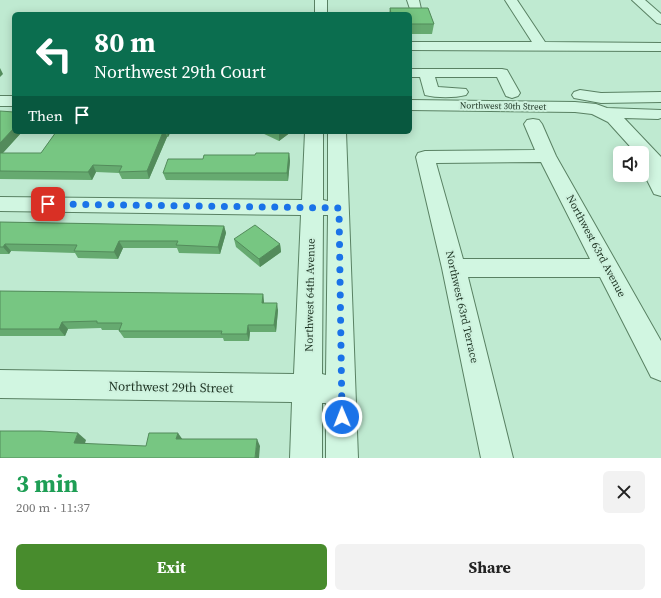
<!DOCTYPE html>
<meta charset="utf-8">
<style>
body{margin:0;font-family:"Source Serif 4",serif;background:#f2f2f2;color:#222;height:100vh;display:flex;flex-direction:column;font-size:15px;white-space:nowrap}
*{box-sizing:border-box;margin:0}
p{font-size:13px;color:#767676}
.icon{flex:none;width:22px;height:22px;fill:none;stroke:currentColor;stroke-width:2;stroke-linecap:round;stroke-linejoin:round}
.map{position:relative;height:458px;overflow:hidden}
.details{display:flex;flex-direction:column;background:#fff;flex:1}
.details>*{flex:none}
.guide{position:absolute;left:12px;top:12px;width:400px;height:122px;border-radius:6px;box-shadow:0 2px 10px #0003;background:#0b6e4f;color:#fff;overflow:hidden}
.tools{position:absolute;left:613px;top:146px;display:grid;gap:8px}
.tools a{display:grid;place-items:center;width:36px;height:36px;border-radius:6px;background:#fff;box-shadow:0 2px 10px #0003;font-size:20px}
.pin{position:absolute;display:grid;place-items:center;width:34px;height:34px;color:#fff;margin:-17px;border-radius:8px;box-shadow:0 2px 6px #0006}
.me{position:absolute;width:44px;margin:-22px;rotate:359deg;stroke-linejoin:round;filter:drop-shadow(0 0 3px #0008)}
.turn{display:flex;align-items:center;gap:14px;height:84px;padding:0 16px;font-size:18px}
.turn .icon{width:52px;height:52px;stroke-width:2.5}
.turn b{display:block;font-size:28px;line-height:34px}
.then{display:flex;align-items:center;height:38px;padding:0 16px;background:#0003;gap:8px;font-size:15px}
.round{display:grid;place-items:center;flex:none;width:42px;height:42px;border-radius:6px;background:#f2f2f2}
.headline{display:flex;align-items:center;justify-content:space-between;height:68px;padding:0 16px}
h1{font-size:24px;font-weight:700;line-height:30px;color:#1e9e55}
.primary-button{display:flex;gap:8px;margin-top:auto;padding:8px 16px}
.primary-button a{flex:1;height:46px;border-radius:6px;background:#488c2d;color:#fff;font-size:16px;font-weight:700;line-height:46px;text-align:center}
.primary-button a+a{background:#f2f2f2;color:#222}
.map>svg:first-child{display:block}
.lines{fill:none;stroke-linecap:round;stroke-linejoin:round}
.minor-casing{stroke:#598163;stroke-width:2}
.minor{fill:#d1f6e1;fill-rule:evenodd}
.wall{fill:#66aa70;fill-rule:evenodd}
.shaded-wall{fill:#538b5b}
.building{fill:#77c682;stroke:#538b5b}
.route{stroke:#1a73e8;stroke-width:7;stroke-dasharray:0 12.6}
.labels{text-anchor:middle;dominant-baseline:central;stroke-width:4;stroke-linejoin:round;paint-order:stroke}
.far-street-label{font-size:9px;fill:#1c3221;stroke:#cef2de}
.street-label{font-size:11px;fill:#1c3221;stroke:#cef2de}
.near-street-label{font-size:13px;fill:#1c3221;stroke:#cef2de}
</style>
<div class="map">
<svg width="661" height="458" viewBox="0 0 661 458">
<rect width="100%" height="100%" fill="#bfead1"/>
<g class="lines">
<g class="minor-casing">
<g id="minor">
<rect x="315" y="0" width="12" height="14"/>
<polygon points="407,0 419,0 421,9 419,12 411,12"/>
<polygon points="505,0 517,0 545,42 661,43 661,51 410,50 410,42 532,42"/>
<polygon points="632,0 645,0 661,14 661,24 657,23"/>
<path d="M410,69H502L507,70L520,93L518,96L512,98L506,96L497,77H435L438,87L466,89L468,92L466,95C454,98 437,98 425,95L420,77H410Z"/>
<polygon points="580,90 601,93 661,92 661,102 601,103 574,98 572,95 574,92"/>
<rect x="0" y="96" width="14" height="10"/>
<polygon points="410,100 575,102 596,104 607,108 661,110 661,118 658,119 624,118 661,157 661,196 654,194 642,170 642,153 636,153 608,122 592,114 575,112 410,110"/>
<path d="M533,119L539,120L542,124L556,156L661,341V381L651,377L600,277H468L513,458H481L442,268L416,157L418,153L425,151L535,150L524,124L527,120ZM541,162L590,259H463L436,163Z"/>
<path d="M305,132H323V200L328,201V132H346L358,458H326V403H322V458H290L292,402L0,398V370L294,374L301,215L0,211V197L302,200ZM323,215H328L326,375L322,374Z"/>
</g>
</g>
<use href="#minor" class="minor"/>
</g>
<g class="wall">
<polygon points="390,8 428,8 434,24 432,34 410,34 410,14 389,14"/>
<path d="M0,111L14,132H221L220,134L170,133L168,137H167L149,179H122L119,173L96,172L92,180L0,179ZM56,132L41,153H3L21,133Z"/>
<polygon points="260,132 291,132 279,141"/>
<polygon points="289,153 290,161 288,181 166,180 163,173 203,159"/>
<polygon points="0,222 224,226 226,233 220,254 179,253 177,248 123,248 118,259 78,258 75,253 11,251 9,254 0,254"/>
<polygon points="234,239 280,244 281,252 260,267 236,247"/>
<polygon points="0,291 263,294 264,303 278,310 276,332 250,332 249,341 224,341 223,338 124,338 119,331 120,330 102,330 101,328 68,329 65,336 0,336"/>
</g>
<g class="shaded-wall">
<polygon points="0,68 3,74 0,77"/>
<polygon points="14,128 14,132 20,132 21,133 0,156 0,143"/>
<polygon points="163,132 165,132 167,137 149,179 147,171"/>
<polygon points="167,132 170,132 170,133 168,137"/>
<polygon points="280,132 291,132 279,141 279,133"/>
<polygon points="289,153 290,161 288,181 287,173"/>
<polygon points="93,165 96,172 92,180 88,172"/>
<polygon points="224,226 226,233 220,254 218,247"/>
<polygon points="119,241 123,248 118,259 114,252"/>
<polygon points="5,244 11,251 9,254 3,247"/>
<polygon points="280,244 281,252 260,267 259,259"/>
<polygon points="263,294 264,302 263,310 262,303"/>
<polygon points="277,303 278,310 276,332 274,325"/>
<polygon points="62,322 68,329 65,336 59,329"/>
<polygon points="248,325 250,332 249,341 247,334"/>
<polygon points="78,433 86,440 83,450 74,443"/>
<polygon points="178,433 183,440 176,439"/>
<polygon points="257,439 260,446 259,458 255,458"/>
</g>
<g class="building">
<polygon points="390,8 428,8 434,24 410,24 410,14 391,14"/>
<polygon points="0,111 14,112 14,128 0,143"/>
<polygon points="56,132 163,132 147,171 119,172 122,166 93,165 88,172 0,171 0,153 41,153"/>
<polygon points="256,153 289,153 287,173 163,173 168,159 203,159 204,155 255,155"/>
<polygon points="0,222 224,226 218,247 176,245 178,241 119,241 114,252 74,251 77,245 5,244 3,247 0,247"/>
<polygon points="255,225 280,244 259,259 234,239"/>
<polygon points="0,291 263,294 262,303 277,303 274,325 248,325 247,334 221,334 222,331 119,331 122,323 97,323 97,321 62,322 59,329 0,329"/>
<polygon points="0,431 40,431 78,433 74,443 146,446 149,433 178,433 176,439 257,439 255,458 0,458"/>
</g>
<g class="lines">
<polyline class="route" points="48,204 339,208 342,417"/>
</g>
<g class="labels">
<g class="far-street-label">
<text transform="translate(503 106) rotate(1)">Northwest 30th Street</text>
</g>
<g class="street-label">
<text transform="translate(596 246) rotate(62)">Northwest 63rd Avenue</text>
<text transform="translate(310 295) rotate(-89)">Northwest 64th Avenue</text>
<text transform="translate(462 307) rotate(77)">Northwest 63rd Terrace</text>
</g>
<g class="near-street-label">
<text transform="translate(171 387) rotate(1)">Northwest 29th Street</text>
</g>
</g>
</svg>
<div class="tools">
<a><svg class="icon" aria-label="sound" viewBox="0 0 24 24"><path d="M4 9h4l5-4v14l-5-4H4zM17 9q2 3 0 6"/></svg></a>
</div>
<div class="pin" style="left:48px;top:204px;background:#d93025"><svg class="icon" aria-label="arrive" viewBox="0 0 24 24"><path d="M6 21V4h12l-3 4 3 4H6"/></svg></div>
<svg class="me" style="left:342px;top:417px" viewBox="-20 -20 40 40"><circle r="17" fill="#1a73e8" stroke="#fff" stroke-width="3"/><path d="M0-11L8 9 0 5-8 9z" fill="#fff"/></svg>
<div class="guide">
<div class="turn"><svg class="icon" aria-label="left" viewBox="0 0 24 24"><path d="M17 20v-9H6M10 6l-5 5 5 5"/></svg><div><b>80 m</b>Northwest 29th Court</div></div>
<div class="then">Then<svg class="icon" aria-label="arrive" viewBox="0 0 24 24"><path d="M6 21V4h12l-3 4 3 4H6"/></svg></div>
</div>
</div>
<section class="details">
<div class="headline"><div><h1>3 min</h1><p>200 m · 11:37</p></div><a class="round"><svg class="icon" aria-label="close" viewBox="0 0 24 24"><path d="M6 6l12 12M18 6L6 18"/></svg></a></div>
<div class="primary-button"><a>Exit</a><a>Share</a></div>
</section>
